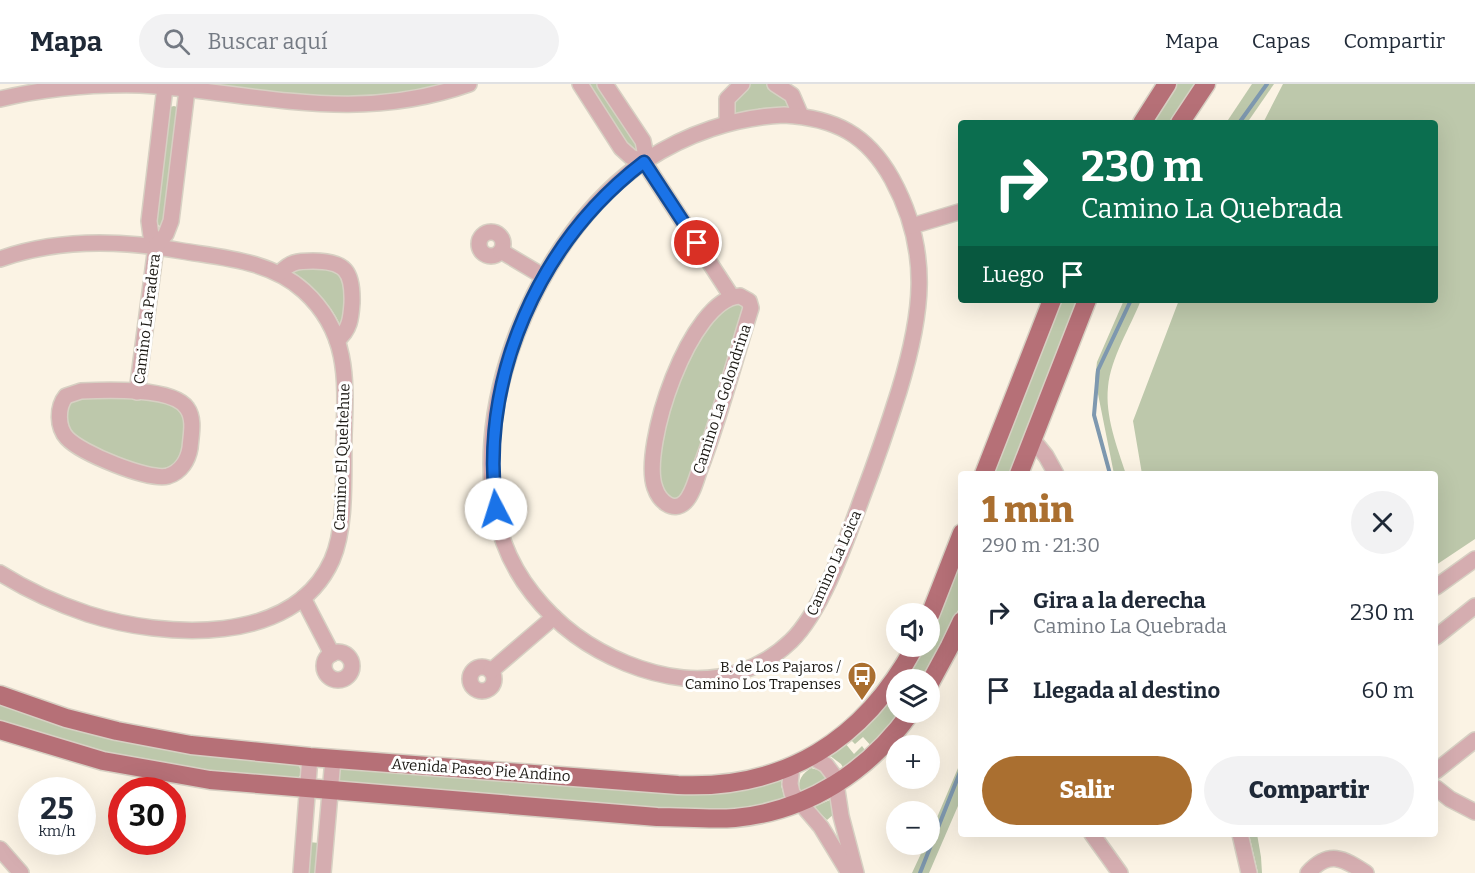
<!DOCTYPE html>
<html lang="es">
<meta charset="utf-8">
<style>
body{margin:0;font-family:Bitter,serif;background:#f2f2f3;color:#1f2937;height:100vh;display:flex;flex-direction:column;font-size:22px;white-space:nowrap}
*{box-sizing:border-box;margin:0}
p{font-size:20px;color:#747a83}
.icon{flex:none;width:33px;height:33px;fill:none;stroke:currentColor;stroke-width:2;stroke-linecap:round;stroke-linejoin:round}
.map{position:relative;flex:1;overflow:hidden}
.side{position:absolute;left:958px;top:387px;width:480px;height:366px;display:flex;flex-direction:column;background:#fff;border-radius:6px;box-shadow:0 6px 24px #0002}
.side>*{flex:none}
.top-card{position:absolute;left:958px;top:36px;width:480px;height:183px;border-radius:6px;box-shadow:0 6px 24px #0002;background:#0b6e4f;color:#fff;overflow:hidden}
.controls{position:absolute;left:886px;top:519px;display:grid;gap:12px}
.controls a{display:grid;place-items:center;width:54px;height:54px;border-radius:50%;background:#fff;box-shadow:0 6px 24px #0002;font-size:30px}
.speed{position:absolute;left:18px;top:693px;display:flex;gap:12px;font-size:30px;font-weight:700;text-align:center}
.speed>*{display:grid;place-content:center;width:78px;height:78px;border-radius:50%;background:#fff;box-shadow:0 6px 24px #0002;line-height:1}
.speed small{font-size:15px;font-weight:400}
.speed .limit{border:9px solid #d22;background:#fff;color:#111}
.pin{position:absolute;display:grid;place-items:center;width:51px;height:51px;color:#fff;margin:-26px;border:3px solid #fff;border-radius:50%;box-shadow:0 2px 6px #0007}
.me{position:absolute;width:66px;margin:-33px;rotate:355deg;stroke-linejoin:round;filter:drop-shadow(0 0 4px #0008)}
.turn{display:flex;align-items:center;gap:21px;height:126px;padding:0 24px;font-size:27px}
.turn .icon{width:78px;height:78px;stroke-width:2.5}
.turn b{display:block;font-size:42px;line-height:51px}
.then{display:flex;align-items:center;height:57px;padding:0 24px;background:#0003;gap:12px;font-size:22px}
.round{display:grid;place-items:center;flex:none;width:63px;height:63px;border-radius:32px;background:#f2f2f3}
.head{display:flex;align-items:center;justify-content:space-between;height:102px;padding:0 24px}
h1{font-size:36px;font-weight:800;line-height:45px;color:#aa6f30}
.button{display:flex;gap:12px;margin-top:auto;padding:12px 24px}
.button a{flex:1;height:69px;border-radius:36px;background:#aa6f30;color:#fff;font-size:24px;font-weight:800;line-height:69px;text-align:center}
.button a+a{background:#f2f2f3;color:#1f2937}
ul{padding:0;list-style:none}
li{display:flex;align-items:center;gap:18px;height:78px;padding:0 24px}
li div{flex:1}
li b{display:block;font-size:22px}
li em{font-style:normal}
header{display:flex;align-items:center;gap:36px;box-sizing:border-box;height:84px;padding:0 30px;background:#fff;border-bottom:2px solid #e0e1e3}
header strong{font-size:28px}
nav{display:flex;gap:33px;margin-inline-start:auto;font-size:21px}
.search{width:420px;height:54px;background:#f2f2f3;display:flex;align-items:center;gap:15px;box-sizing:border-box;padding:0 21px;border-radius:33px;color:#747a83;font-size:22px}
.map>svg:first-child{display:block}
.green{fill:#bdc8ab}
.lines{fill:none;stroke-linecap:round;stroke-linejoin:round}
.stream{stroke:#7e98af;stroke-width:4}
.minor-casing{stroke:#d7d0c3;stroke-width:18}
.major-casing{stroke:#d7d0c3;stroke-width:21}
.minor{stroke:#d5adb0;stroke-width:15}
.major{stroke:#b67077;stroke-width:18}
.route-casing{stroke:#114b97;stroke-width:15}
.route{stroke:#1a73e8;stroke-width:10}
.labels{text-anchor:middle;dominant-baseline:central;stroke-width:6;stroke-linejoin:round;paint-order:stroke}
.street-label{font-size:15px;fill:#1c1914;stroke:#fff}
.poi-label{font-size:15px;fill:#1c1914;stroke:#fff;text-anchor:end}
</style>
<header>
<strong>Mapa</strong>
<div class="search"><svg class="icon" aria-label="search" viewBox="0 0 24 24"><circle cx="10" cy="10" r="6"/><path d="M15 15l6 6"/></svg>Buscar aquí</div>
<nav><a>Mapa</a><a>Capas</a><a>Compartir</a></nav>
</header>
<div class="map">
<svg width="1475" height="789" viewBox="0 0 1475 789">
<rect width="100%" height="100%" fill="#fbf3e4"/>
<g class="green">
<path d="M211,0H447C428,4 407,11 388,12C328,17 270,7 211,0Z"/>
<polygon points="586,0 599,0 639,60 639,66 631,68"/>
<polygon points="750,0 766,0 786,16 791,23 762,24 733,31 731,16"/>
<polygon points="1175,0 1198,0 1172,39 1150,39"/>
<polygon points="1252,0 1274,0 1247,39 1226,39"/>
<polygon points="1283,0 1475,0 1475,455 1436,481 1436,390 1142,390 1133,337 1179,216 1436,216 1436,39 1263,39"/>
<polygon points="174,22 177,23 165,139 161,143 155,138 170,23"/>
<path d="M333,183L347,201L342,242L340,241C330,218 311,202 291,188V184Z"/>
<polygon points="1059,216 1080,216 1013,390 991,390"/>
<path d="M1124,216H1141C1130,244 1111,273 1108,303C1105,332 1117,363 1126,390H1114L1095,295L1097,278Z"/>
<polygon points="741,218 744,221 738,242 696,381 683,411 678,416 672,417 660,404 658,390 669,324 678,295 708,241 725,225"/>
<path d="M94,312L163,317L177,322L187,333C185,348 187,376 172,384C158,392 79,362 69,349C62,340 66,323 72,315Z"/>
<polygon points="961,465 961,520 924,595 902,596 921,563 930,562 930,545"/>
<polygon points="0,618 299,680 301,690 297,696 225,692 111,672 0,639"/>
<polygon points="886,618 899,629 873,664 863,653 855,660 850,655"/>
<polygon points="845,659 854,670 862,662 867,669 845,687 841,680 829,671"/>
<polygon points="961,677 961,715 929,789 912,789 925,761 930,760 930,750"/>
<path d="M341,683L713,709C738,707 759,701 782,693L781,701L785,716L752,724L701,728L342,700L337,691Z"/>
<path d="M811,684L818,686L827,692L826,696L807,706H800C797,696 803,689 811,684Z"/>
<polygon points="832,715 834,730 827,736 814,723"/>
<polygon points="1249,750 1257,750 1261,773 1262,789 1258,789"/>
<polygon points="309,758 319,759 317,789 307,789"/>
</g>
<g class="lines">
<g class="stream">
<polyline points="1239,39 1267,0"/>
<polyline points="1110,390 1094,331 1098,286 1131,216"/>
<polyline points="920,789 962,683"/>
</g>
<g class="minor-casing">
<g id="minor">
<polyline points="580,0 621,64 631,73 644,78 732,213"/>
<polyline points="605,0 643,57 645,67 644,78"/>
<polyline points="775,0 792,11 801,32"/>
<path d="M0,15C46,4 93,0 140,1C257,8 353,41 469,0"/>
<path d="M784,31C835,34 867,50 892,95C932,168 922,232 899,307C888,342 876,377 863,411C847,454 823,526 791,557C762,585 722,598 683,594C645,590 605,573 575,551C544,528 517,495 504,459C459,334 538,149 645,77C686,50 735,33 784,31Z"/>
<polyline points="727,39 727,15 742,0"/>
<polyline points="912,142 962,127"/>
<circle cx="491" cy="160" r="12"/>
<polyline points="156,162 151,152 149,137 165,3"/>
<polyline points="501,167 543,192"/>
<path d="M0,175C59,154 121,156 182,167C225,174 271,177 304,207C349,248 346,296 344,351C343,388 347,442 332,476C293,563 163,554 88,530C58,520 27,506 0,489"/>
<path d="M280,189C290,178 297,177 313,177C345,177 353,187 352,219C351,234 350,246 337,256"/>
<path d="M740,212L749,217L751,224C734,278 720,333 700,385C696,395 693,410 685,418C673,430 659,416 655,404C640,364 690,214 740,212Z"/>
<path d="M81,307C104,306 173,303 187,324C195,335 191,351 190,364C188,376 181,388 168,392C148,397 81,369 67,354C57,343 57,323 66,312Z"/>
<polyline points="137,308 156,162 166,150 171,137 187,6"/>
<polyline points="1033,356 1046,372 1056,390"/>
<polyline points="1436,503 1475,475"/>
<polyline points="303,514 332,570"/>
<polyline points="1436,553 1475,522"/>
<circle cx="338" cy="582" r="14"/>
<circle cx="482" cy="595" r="12"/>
<polyline points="491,587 554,533"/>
<polyline points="812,673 826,681 835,693 841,732 856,789"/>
<polyline points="792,682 790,700 792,709 821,743 849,789"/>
<polyline points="1436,687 1475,656"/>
<polyline points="1436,704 1450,715 1475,728"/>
<polyline points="1092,750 1120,789"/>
<polyline points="1240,750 1249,789"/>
<polyline points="0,765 21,789"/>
<polyline points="301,789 310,673"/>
<polyline points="323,789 333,675"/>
<path d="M1308,789C1329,766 1343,774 1366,789"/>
</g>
</g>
<g class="major-casing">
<g id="major">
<polyline points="1142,39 1167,0"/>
<polyline points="1180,39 1206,0"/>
<polyline points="984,390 1052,216"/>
<polyline points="1019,390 1087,216"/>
<polyline points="930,531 962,449"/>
<polyline points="930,599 950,562 962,537"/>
<path d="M0,611L66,634L117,647L191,661L310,673L678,701C785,706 864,656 915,562"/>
<path d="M0,646L103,677L210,696L657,733C683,733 709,736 735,734C808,727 869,687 911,628"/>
</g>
</g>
<use href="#minor" class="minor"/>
<use href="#major" class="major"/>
</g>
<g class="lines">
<g class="route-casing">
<path id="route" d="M496,425C480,293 538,159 644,78L697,159"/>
</g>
<use href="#route" class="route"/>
</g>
<defs>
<g id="bus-pin" transform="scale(1.5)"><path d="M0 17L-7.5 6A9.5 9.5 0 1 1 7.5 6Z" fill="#aa6f30" stroke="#fff"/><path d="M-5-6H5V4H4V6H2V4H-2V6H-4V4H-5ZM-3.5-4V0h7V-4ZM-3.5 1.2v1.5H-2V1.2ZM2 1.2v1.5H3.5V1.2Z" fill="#fff"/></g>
</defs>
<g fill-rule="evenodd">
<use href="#bus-pin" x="862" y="592"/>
</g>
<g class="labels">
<g class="street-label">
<text transform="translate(147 235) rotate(-83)">Camino La Pradera</text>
<text transform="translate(722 315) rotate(-72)">Camino La Golondrina</text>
<text transform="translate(342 373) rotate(-88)">Camino El Queltehue</text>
<text transform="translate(834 479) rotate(-66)">Camino La Loica</text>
<text transform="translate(481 686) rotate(4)">Avenida Paseo Pie Andino</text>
</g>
<g class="poi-label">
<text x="841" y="583">B. de Los Pajaros /<tspan x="841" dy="17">Camino Los Trapenses</tspan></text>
</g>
</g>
</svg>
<div class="controls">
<a><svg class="icon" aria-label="sound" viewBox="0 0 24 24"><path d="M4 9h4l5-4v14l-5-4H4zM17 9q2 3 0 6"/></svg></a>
<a><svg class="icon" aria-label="layers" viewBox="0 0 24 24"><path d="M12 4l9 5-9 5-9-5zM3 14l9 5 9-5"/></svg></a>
<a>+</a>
<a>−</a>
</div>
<div class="speed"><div>25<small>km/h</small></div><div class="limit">30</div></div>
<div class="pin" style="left:697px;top:159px;background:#d93025"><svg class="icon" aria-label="arrive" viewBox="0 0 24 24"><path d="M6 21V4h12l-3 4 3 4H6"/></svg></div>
<svg class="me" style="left:496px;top:425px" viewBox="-20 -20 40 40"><circle r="19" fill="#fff"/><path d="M0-13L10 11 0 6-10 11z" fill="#1a73e8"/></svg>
<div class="top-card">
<div class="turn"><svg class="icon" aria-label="right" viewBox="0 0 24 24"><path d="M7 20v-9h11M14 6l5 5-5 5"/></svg><div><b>230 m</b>Camino La Quebrada</div></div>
<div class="then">Luego<svg class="icon" aria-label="arrive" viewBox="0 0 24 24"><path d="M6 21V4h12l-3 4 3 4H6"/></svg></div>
</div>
<section class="side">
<div class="head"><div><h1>1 min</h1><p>290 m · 21:30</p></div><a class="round"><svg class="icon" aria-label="close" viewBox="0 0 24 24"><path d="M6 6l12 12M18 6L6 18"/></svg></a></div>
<ul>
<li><svg class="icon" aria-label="right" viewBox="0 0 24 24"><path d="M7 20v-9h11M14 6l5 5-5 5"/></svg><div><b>Gira a la derecha</b><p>Camino La Quebrada</p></div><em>230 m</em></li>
<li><svg class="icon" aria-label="arrive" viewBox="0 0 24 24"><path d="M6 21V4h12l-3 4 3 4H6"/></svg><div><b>Llegada al destino</b></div><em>60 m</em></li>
</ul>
<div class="button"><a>Salir</a><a>Compartir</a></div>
</section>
</div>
